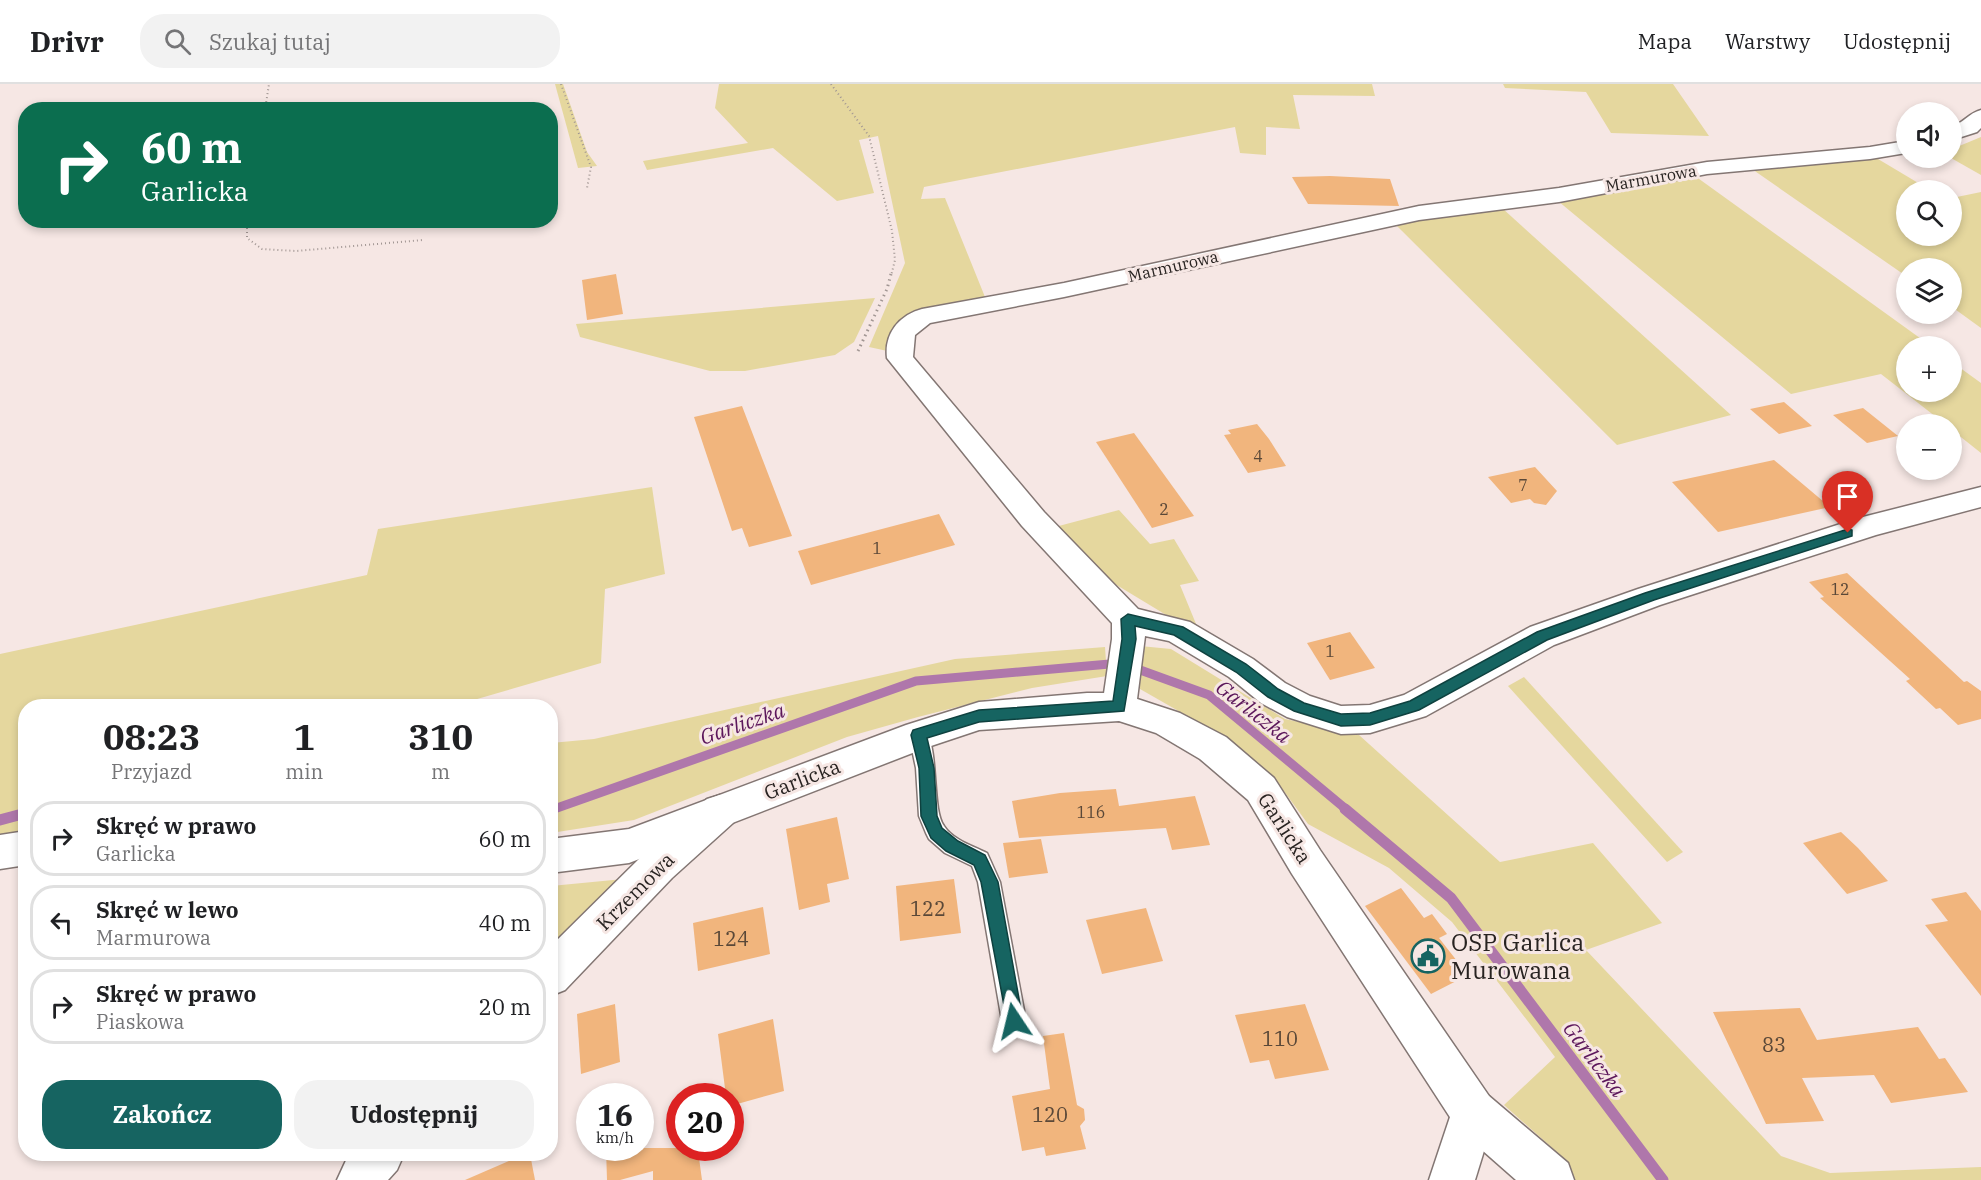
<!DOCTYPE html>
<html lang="pl">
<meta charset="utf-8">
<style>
body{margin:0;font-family:"IBM Plex Serif",serif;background:#f2f2f2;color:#202124;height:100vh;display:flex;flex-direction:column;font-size:22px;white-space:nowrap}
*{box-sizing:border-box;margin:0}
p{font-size:20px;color:#757577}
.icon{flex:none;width:33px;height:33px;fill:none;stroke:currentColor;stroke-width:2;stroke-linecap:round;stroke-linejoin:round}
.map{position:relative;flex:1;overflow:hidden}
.sheet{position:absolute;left:18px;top:615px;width:540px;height:462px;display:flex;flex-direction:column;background:#fff;border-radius:24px;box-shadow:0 3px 9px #0003}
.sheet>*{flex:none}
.top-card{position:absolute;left:18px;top:18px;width:540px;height:126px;border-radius:24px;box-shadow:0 3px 9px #0003;background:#0b6e4f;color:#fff;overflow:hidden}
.buttons{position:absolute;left:1896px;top:18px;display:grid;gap:12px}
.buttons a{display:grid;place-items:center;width:66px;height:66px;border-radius:50%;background:#fff;box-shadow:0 3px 9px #0003;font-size:30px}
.speed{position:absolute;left:576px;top:999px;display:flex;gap:12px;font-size:30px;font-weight:700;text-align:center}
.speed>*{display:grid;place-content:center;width:78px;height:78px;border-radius:50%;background:#fff;box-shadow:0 3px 9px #0003;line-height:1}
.speed small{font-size:15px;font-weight:400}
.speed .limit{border:9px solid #d22;background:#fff;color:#111}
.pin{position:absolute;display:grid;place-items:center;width:51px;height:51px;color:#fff;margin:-62px -26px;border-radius:50% 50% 50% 0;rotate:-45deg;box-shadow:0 0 6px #0007}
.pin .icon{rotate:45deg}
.me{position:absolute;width:66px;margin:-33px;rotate:350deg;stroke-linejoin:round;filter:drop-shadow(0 0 4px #0008)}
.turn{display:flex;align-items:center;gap:21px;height:126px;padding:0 24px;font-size:27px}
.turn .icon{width:78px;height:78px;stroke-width:2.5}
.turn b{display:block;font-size:42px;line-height:51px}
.eta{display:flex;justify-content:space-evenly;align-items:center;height:102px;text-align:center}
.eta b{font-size:36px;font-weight:700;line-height:42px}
.primary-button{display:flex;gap:12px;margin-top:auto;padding:12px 24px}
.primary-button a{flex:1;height:69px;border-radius:24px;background:#166461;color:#fff;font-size:24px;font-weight:700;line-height:69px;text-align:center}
.primary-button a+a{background:#f2f2f2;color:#202124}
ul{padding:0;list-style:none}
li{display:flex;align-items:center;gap:18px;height:75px;margin:0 12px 9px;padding:0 12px;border:3px solid #e0e0e0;border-radius:24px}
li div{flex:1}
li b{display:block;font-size:22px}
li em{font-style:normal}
header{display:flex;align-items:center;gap:36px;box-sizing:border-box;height:84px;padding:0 30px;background:#fff;border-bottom:2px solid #e0e0e0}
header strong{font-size:28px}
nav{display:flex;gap:33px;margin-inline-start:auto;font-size:21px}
.search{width:420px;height:54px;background:#f2f2f2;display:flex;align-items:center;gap:15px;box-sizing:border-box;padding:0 21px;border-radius:24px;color:#757577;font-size:22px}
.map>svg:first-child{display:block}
.green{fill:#e5d79e}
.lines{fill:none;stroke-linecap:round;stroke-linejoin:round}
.stream-far1{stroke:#af77ab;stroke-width:9}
.stream{stroke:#af77ab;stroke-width:11}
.building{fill:#f1b57d}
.service-casing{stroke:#837673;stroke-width:3}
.minor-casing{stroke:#837673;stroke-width:3}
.tertiary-casing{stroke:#837673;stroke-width:3}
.path-far1{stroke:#a19693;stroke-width:2;stroke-dasharray:1 3;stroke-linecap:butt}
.path{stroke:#a19693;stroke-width:3;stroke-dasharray:1.5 4;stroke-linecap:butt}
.service{fill:#fff;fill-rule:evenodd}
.minor{fill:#fff;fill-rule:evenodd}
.tertiary{fill:#fff;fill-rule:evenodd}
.route{fill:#166461;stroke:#0e413f;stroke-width:1.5}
.labels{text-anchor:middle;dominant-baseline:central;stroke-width:6;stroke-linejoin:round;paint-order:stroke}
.far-street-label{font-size:16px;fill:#282321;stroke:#f6e7e4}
.number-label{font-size:16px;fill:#5a4838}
.street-label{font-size:20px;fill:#282321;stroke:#f6e7e4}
.near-number-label{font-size:20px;fill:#5a4838}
.water-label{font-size:21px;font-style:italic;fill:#5c175b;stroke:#f6e7e4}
.near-poi-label{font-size:24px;fill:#282321;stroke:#f6e7e4;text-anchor:start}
</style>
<header>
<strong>Drivr</strong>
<div class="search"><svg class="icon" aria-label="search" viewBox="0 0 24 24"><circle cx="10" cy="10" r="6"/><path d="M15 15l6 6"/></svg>Szukaj tutaj</div>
<nav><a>Mapa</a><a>Warstwy</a><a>Udostępnij</a></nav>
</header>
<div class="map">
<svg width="1981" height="1096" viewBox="0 0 1981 1096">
<rect width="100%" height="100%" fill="#f6e7e4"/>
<g class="green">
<polygon points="555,0 563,0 587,68 597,82 578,84"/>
<polygon points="719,0 1372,0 1375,12 1293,11 1300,45 1266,43 1266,71 1240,69 1235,43 924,103 921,115 945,114 985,213 930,225 892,268 869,263 905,179 878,52 859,56 874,109 837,117 773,64 647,86 643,77 748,59 715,24"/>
<polygon points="1503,0 1673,0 1709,52 1611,49 1586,8 1505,4"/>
<polygon points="1981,53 1981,91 1951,74 1952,65"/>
<polygon points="1873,72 1930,106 1906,106 1906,152 1952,152 1952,114 1981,108 1981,244 1952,223 1952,184 1906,184 1906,192 1749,83"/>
<polygon points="1695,92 1931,262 1906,262 1906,308 1952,308 1952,278 1981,299 1981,369 1952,346 1952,340 1945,340 1881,290 1791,310 1558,117"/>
<polygon points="1502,124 1731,331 1617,361 1394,139"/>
<polygon points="875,214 854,258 835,271 745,287 710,287 580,253 576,240"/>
<polygon points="652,403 665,490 605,505 601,579 453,622 26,622 25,750 0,754 0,570 367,491 378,445"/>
<polygon points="1119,426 1150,460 1174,455 1199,497 1180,501 1201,552 1100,491 1055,443"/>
<polygon points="1140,562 1171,565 1285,635 1359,651 1500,778 1593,759 1662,839 1586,866 1781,1072 1830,1089 1981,1083 1981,1096 1520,1096 1569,1079 1504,1021 1555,973 1452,838 1389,784 1308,740 1275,695 1203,641 1140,605"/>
<polygon points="1105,563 1107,592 1032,604 918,633 847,653 634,736 551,749 551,659 594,655 955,575"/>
<polygon points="1524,593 1683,768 1667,778 1508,602"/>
<polygon points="634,794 551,873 551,802"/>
</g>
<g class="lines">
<polyline class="stream-far1" points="550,721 557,724 916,597 1121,579 1209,611 1347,726"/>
<g class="stream">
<polyline points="1345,725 1451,814 1663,1096"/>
<polyline points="0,736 26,729"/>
</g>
</g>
<g class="building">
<polygon points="1330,92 1390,95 1399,122 1308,120 1292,93"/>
<polygon points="616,190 623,230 587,236 582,196"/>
<polygon points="1784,318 1812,342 1779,350 1750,325"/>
<polygon points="742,322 792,452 749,463 742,444 732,447 694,333"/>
<polygon points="1863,324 1898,352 1867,359 1833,331"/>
<polygon points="1257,340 1269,355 1286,382 1248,389 1224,351 1231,350 1228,346"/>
<polygon points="1134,349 1194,432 1152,444 1096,358"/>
<polygon points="1774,376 1830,423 1718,448 1672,398"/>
<polygon points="1535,383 1557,407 1546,421 1534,419 1530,415 1511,419 1488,393"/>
<polygon points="939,430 955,461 811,501 798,467"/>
<polygon points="1847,489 1964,598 1967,597 1981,607 1981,635 1958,641 1940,624 1936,625 1906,597 1910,595 1820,514 1824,513 1809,498"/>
<polygon points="1350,548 1375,584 1330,596 1307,559"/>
<polygon points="1116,705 1119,722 1195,712 1210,761 1172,766 1166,744 1019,754 1012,717 1060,709"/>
<polygon points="837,733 849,795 827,800 830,818 799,826 786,745"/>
<polygon points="1841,748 1858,764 1888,797 1847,810 1803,759"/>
<polygon points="1041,755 1048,789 1009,794 1003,759"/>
<polygon points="954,795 961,849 900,857 896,802"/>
<polygon points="1401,804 1424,834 1432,830 1447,850 1439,854 1468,891 1431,910 1365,822"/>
<polygon points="1966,808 1981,827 1981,912 1925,841 1948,837 1931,815"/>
<polygon points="763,823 770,870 698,887 693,839"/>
<polygon points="1146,824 1163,877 1102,890 1086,836"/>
<polygon points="615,920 620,978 581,990 577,930"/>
<polygon points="1305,920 1329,986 1275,995 1269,976 1250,979 1235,931"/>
<polygon points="1800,924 1817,956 1918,943 1939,975 1945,974 1968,1008 1891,1019 1874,991 1802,994 1824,1037 1766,1040 1713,928"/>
<polygon points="773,935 784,1007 730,1022 730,1012 726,1012 718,950"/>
<polygon points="1064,949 1077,1021 1084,1025 1085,1036 1080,1042 1086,1065 1046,1072 1044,1063 1022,1067 1012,1012 1050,1005 1043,952"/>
<polygon points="606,1064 708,1064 709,1071 699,1074 702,1096 653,1096 653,1087 620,1096 607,1096"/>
<polygon points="525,1070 530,1070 535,1096 465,1096"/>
</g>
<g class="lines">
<g class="service-casing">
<path id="service" d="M919,643L926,645C939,671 932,726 944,742C953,756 973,762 987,769L1000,798L1026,937L1022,945L1014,949L1006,945L1002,937L978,798L972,782L945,769L929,755L926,749L919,732L916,684L909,651L912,645Z"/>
</g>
<g class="minor-casing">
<g id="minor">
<path d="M1981,26V44L1977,48L1952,56V43C1963,39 1969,29 1981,26Z"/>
<path d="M1906,57V69L1870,75L1707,90L1559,118L1419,136L1064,213L930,239L915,251L913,273L1044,428L1138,525L1190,538L1253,575L1285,599L1310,612L1341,622L1370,621L1404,611L1530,543L1638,505L1859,434L1981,403V423L1876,451L1660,521L1554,561L1426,632L1370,649L1341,650L1287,633L1261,619L1229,593L1169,557L1145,552L1136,623L1131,633L1119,637L1107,633L1102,623L1112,555V539L1022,442L887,274C884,250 899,231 922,225L1064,199L1419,122L1559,104L1707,78L1870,63Z"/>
<polygon points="720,711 733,715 739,727 733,739 672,794 565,906 550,912 550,863 644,770 707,715"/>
<polygon points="1473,1005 1489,1012 1496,1028 1475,1096 1429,1096 1457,1012"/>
<polygon points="349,1070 404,1070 397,1086 388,1096 337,1096"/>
</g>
</g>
<g class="tertiary-casing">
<g id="tertiary">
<polygon points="1087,609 1119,609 1180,629 1226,653 1274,694 1320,766 1489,1012 1568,1079 1574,1096 1516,1096 1457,1044 1292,790 1248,716 1200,675 1156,649 1119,637 979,646 928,663 629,779 550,789 550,755 629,745 906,641 979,618"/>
<polygon points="26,747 26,781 0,785 0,751"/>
</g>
</g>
<g class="path-far1">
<polyline points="561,0 591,83 587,104"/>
<polyline points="831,0 869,52 892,147 895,176 891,192"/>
<polyline points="265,26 269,0"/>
<polyline points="247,136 247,154 262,165 296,167 423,156"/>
</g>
<polyline class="path" points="858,267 887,205 891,190"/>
<use href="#service" class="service"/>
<use href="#minor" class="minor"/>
<use href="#tertiary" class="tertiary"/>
</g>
<polygon class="route" points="1848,445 1852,446 1852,452 1654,516 1547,556 1419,626 1370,641 1341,642 1294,627 1268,613 1236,588 1174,551 1135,542 1136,555 1124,627 979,638 927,654 934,684 937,732 942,744 958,757 985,771 998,798 1023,937 1020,943 1014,946 1008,943 981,798 974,781 946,767 931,754 921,732 919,684 911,651 913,646 979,626 1113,617 1122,555 1121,535 1128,530 1183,543 1246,580 1278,605 1304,619 1341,630 1370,629 1410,617 1537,548 1645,509"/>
<defs>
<g id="civic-ring" transform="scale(1.725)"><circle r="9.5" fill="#f6e7e4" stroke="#166461" stroke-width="1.5"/><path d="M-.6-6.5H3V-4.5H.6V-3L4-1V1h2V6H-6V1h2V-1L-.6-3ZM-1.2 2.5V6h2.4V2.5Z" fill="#166461"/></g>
</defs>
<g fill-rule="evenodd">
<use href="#civic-ring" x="1428" y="872"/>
</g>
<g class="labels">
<g class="far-street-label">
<text transform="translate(1651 94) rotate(-10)">Marmurowa</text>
<text transform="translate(1173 182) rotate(-13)">Marmurowa</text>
</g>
<g class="number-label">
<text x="1258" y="372">4</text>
<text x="1523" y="401">7</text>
<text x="1164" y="425">2</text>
<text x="877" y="464">1</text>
<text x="1840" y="505">12</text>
<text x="1330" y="567">1</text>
<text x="1091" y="728">116</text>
</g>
<g class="street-label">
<text transform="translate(802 695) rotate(-21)">Garlicka</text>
<text transform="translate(1285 744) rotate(57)">Garlicka</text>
<text transform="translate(635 807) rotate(-45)">Krzemowa</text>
</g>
<g class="near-number-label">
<text x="928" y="824">122</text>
<text x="731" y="854">124</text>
<text x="1280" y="954">110</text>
<text x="1774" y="960">83</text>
<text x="1050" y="1030">120</text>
</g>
<g class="water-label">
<text transform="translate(1254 627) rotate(38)">Garliczka</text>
<text transform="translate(742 639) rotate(-19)">Garliczka</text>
<text transform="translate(1595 975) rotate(53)">Garliczka</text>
</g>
<g class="near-poi-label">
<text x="1451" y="858">OSP Garlica<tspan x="1451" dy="28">Murowana</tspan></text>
</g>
</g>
</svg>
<div class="buttons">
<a><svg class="icon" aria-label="sound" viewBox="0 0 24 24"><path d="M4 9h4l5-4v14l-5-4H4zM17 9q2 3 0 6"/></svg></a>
<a><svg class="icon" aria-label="search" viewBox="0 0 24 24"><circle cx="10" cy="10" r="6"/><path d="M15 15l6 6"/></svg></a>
<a><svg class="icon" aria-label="layers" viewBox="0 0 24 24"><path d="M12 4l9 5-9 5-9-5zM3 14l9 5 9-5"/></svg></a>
<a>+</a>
<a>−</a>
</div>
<div class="speed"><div>16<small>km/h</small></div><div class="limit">20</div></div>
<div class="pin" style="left:1848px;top:449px;background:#d93025"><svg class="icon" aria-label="arrive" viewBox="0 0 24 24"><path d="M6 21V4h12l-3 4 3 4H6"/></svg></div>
<svg class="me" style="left:1014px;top:937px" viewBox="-20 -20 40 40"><path d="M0-17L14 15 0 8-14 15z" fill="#166461" stroke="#fff" stroke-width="4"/></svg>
<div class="top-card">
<div class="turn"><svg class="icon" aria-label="right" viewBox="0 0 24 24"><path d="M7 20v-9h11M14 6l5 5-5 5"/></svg><div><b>60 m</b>Garlicka</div></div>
</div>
<section class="sheet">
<div class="eta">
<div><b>08:23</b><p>Przyjazd</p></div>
<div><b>1</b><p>min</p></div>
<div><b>310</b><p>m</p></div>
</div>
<ul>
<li><svg class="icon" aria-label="right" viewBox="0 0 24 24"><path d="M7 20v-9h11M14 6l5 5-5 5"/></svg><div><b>Skręć w prawo</b><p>Garlicka</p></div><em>60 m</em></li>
<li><svg class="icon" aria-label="left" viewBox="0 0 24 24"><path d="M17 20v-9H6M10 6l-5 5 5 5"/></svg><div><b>Skręć w lewo</b><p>Marmurowa</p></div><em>40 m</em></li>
<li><svg class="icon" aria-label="right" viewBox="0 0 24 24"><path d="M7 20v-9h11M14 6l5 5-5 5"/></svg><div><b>Skręć w prawo</b><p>Piaskowa</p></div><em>20 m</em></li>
</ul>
<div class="primary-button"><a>Zakończ</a><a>Udostępnij</a></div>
</section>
</div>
